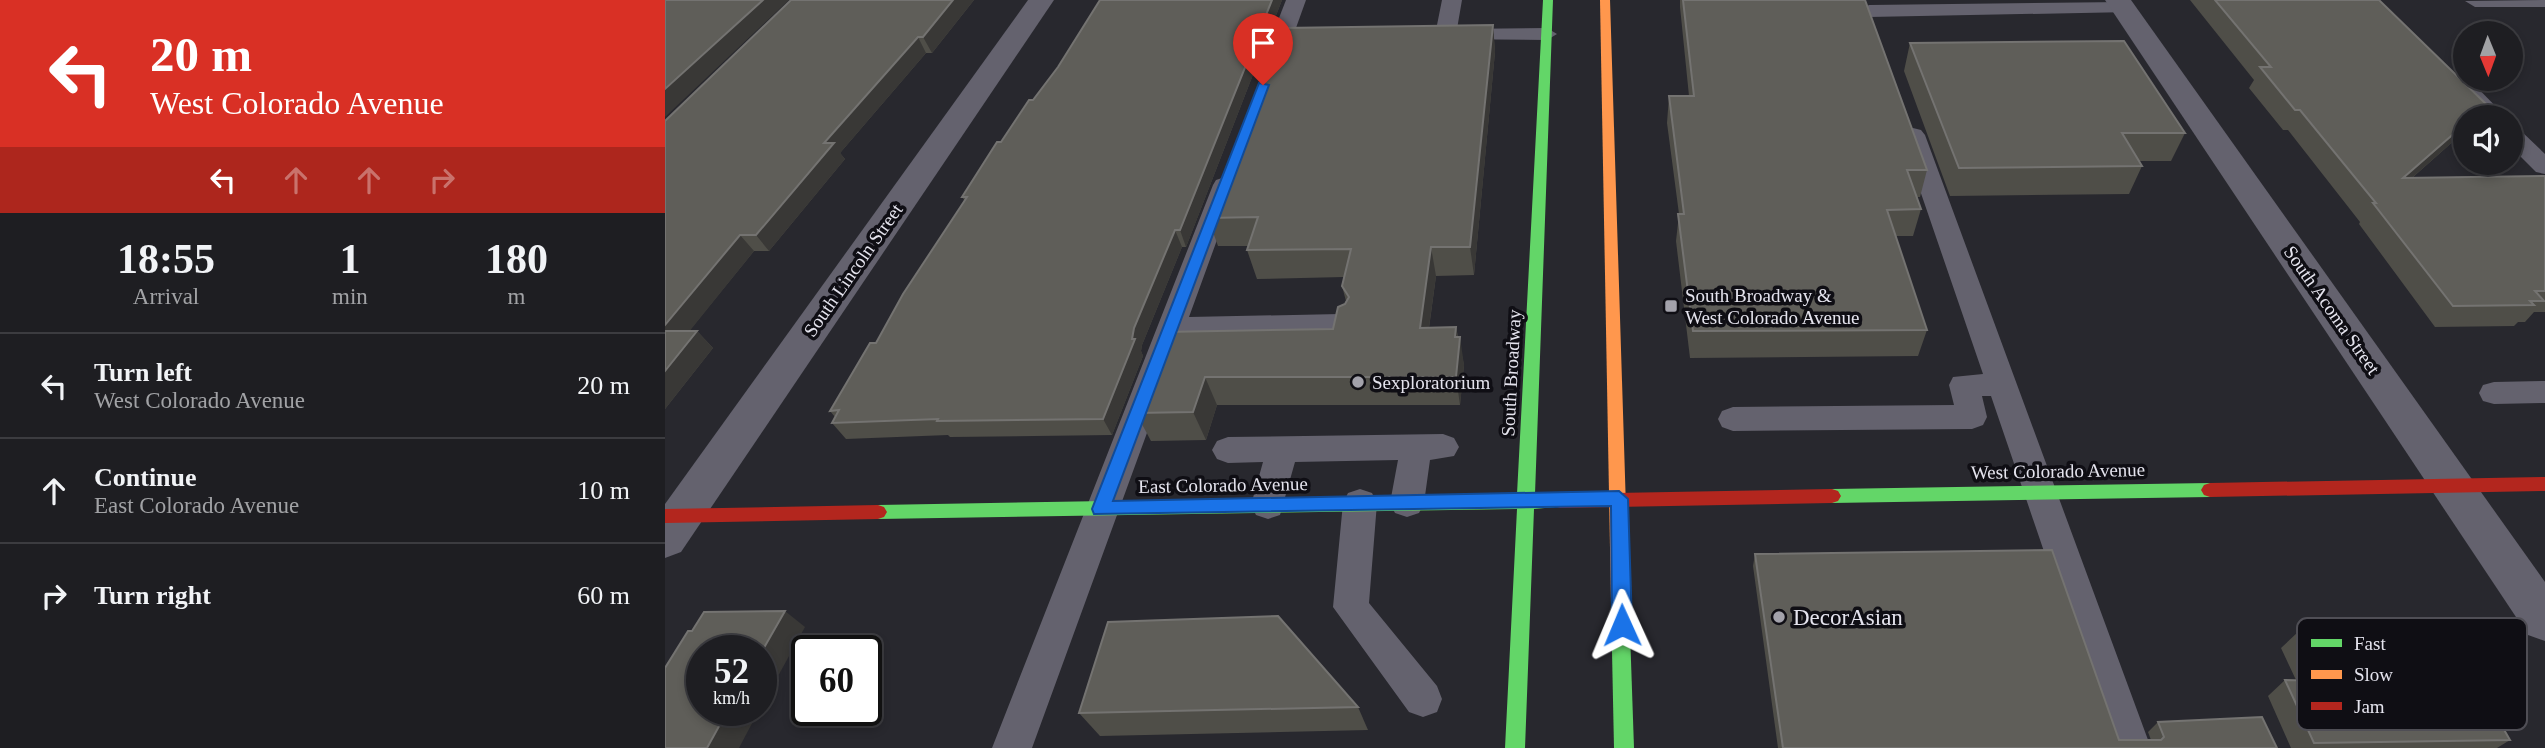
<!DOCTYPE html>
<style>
body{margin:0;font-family:Georgia,serif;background:#26272a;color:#f1f3f6;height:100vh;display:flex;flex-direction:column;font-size:26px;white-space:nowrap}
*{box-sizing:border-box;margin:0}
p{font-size:23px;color:#a1a2a5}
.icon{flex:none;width:38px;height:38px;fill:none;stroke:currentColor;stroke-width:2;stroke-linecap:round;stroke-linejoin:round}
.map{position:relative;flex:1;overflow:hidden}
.side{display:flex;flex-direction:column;background:#1e1e22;width:665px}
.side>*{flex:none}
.banner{background:#d93025;color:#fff;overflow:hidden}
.needle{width:46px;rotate:179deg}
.tools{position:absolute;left:1788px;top:21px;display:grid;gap:14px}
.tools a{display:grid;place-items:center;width:70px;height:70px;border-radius:50%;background:#1e1e22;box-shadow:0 4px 10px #0003,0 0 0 2px #3c3c40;font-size:35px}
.speed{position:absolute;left:21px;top:635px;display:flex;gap:14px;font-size:35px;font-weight:700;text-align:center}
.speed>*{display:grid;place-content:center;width:91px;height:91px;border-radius:50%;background:#1e1e22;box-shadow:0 4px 10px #0003,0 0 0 2px #3c3c40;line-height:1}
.speed small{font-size:18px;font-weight:400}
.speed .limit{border:4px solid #111;border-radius:10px;background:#fff;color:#111}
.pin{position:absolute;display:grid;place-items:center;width:60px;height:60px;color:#fff;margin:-72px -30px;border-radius:50% 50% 50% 0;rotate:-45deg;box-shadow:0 0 7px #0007}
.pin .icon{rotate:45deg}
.me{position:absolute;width:77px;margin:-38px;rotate:359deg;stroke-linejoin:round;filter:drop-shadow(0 0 5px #0008)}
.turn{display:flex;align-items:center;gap:24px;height:147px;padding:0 35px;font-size:32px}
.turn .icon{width:91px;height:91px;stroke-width:2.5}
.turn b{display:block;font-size:49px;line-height:60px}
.lanes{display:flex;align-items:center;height:66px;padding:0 35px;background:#0003;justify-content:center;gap:35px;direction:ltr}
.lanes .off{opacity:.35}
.eta{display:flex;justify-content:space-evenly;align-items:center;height:119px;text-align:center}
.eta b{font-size:42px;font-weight:700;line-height:49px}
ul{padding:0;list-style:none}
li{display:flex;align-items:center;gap:21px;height:105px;padding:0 35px;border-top:2px solid #3c3c40}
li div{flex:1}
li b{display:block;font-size:26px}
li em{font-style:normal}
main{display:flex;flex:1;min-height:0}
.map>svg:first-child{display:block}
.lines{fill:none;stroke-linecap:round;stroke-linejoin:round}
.lane{fill:#64626e;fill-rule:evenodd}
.street{fill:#64626e;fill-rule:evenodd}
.fast{fill:#63d668;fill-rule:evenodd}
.slow{fill:#ff974d;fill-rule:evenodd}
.jam{fill:#b3261e;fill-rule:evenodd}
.wall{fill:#4f4e48}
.shaded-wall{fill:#393836}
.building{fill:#5f5e59;stroke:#747371;stroke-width:2}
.route{fill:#1a73e8;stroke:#114b97;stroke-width:2}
.poi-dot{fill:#a3a2ab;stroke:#0f0e14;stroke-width:2.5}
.labels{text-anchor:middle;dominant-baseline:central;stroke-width:7;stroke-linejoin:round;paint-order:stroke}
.street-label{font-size:19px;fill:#e5e4ee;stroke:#0f0e14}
.poi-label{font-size:19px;fill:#e5e4ee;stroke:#0f0e14;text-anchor:start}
.near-poi-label{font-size:23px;fill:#e5e4ee;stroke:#0f0e14;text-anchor:start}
.key{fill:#0f0e14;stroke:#4f4e55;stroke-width:2}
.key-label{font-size:19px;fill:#e5e4ee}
</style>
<main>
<section class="side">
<div class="banner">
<div class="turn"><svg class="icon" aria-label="left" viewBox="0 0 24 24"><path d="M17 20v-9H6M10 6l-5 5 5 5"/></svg><div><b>20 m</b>West Colorado Avenue</div></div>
<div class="lanes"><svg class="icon" aria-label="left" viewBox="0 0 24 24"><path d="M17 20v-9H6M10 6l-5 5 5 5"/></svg><svg class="icon off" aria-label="ahead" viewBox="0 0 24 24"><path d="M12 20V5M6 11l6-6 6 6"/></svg><svg class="icon off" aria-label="ahead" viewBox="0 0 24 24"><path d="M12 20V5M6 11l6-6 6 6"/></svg><svg class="icon off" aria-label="right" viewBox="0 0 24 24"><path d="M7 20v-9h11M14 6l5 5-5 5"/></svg></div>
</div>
<div class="eta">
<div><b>18:55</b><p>Arrival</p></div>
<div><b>1</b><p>min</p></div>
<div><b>180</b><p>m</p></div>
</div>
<ul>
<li><svg class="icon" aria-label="left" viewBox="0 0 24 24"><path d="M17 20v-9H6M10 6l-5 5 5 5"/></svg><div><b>Turn left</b><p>West Colorado Avenue</p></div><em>20 m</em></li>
<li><svg class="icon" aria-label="ahead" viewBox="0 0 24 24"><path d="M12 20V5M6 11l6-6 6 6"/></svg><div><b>Continue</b><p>East Colorado Avenue</p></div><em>10 m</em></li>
<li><svg class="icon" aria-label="right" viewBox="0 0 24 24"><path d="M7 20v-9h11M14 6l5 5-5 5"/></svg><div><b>Turn right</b></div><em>60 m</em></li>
</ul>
</section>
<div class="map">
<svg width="1880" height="748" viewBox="0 0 1880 748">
<rect width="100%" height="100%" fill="#28282e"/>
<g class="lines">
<g class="lane">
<polygon points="621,0 641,0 618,64 615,69 599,69 596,64"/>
<polygon points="777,0 797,0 792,29 882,28 892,34 882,40 773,39 770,35"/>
<polygon points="1880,0 1880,7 1810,7 1800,1"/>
<polygon points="1459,2 1469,8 1466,12 1204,17 1194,11 1204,5"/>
<polygon points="1791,72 1799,74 1841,117 1817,117 1780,79"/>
<polygon points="1846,127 1854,129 1880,154 1880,174 1871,172 1846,147"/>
<polygon points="1248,128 1256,130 1260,135 1486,748 1446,748 1326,396 1317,396 1322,417 1318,425 1307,429 1068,431 1057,427 1053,419 1057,411 1068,407 1289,405 1284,385 1288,377 1318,374 1236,135 1240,130"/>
<polygon points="560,177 569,180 572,185 524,317 675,314 685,317 689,324 685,331 675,334 517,337 367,748 327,748 548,185 551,180"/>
<polygon points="1880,381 1880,403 1829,404 1818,401 1814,393 1818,385 1829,382"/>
<polygon points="778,434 789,438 794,447 789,456 765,460 759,503 754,513 742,517 730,513 725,503 733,460 630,462 615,515 603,519 591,515 586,505 598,462 563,463 552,459 547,450 552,441 563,437"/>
<polygon points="695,489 707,493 712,503 704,603 772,686 777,699 772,712 758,717 744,712 668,607 678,503 683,493"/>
</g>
<g class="street">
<polygon points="363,0 389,0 16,552 0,558 0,504"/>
<polygon points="1440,0 1466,0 1880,582 1880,641 1863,635"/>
</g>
<g class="fast">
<polygon points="878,0 888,0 870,494 901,496 904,501 901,506 869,509 860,748 840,748 852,509 213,519 207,517 204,512 207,507 213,505 852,494"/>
<polygon points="1545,483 1551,485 1554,490 1551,495 1545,497 1167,503 1161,501 1158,496 1161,491 1167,489"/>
<polygon points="955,595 962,597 964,603 969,748 949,748 946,603 948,597"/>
</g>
<polygon class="slow" points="935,0 945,0 964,603 962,609 955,611 948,609 946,603"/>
<g class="jam">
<polygon points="1880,477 1880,491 1545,497 1539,495 1536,490 1539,485 1545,483"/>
<polygon points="1167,489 1173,491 1176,496 1173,501 1167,503 895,508 889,506 886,501 889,496 895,494"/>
<polygon points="213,505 219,507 222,512 219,517 213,519 0,523 0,509"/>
</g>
</g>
<g class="wall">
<polygon points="126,0 309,0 267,53 261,53 175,153 180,159 104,251 89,251 24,331 32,331 48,348 0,409 0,121"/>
<polygon points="435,0 617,0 521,247 517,247 477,345 476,351 478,356 447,435 285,437 283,435 181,439 167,423 170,417 165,411 211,343 300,201 297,197 336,142 393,67"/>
<polygon points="1015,0 1200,0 1262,170 1255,197 1251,197 1256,209 1248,236 1230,236 1262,330 1253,356 1025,358 1011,241 1014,214 1002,123 1004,96 1024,96 1015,7"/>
<polygon points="1525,0 1714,0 1822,105 1812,117 1801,117 1801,130 1747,178 1880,176 1880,312 1869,312 1860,322 1853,322 1849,326 1770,327 1694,224 1695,222 1623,130 1618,130 1584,88 1589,80"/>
<polygon points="828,25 830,52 809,275 771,276 764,328 791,327 799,365 795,405 552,405 541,440 486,441 471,413 472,411 470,407 498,332 668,329 681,301 677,286 679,277 592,279 582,250 583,246 553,246 543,218"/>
<polygon points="1245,43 1520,133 1506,161 1474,161 1477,166 1464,194 1285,196 1239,71"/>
<polygon points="1090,554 1454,740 1486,740 1483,732 1493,722 1612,748 1113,748 1088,566"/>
<polygon points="1633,632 1798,661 1841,703 1828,712 1845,740 1832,748 1626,748 1603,696 1620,680 1631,680 1616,648"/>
<polygon points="693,707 703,730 435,736 414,713"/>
</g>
<g class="shaded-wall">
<polygon points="98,0 124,0 0,117 0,89"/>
<polygon points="288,0 309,0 267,53 258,37"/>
<polygon points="607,0 617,0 521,247 515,230"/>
<polygon points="828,25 830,52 809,275 805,247"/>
<polygon points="253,37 261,53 175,153 180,159 104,251 91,235 159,143"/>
<polygon points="1822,105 1812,117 1807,117"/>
<polygon points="1801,123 1801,130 1723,199 1738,178"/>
<polygon points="510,230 517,247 477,345 476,351 478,356 447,435 438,419 467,339 469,328"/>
<polygon points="75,235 89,251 11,348 0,337 0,325"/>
<polygon points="766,247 771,276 760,356 755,328"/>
<polygon points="791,327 794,345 795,337 799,365 795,405 791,377 790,337"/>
<polygon points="32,331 48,348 0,409 0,371"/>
<polygon points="540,377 552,405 541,440 528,412"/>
<polygon points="120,611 140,627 96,707 96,653"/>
<polygon points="63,710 94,710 74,748 42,748"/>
</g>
<g class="building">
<polygon points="0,0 98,0 0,89"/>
<polygon points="126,0 288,0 258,37 253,37 159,143 169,143 91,235 75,235 0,325 0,121"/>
<polygon points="435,0 607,0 515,230 510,230 469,328 467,339 470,339 438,419 272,421 273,419 167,423 174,410 165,411 205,343 211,343 238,294 302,197 297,197 332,142 336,142 364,100 368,100 393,67"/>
<polygon points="1018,0 1200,0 1262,170 1242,170 1256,209 1222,210 1262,330 1028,331 1013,214 1019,214 1004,96 1029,96"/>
<polygon points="1550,0 1714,0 1822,105 1807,117 1801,117 1801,123 1738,178 1880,176 1880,291 1870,291 1879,301 1865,301 1869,305 1788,306 1708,203 1711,203 1635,110 1630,110 1595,67 1606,67"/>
<polygon points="828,25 805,247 766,247 755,328 791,327 790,337 795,337 791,377 540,377 528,412 471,413 474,407 470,407 498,332 668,329 673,307 680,304 684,297 677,286 686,249 582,250 593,217 543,218 617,28"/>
<polygon points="1459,41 1520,133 1457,133 1477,166 1294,168 1245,43"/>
<polygon points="0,331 32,331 0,371"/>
<polygon points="1387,550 1454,740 1496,740 1499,737 1493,722 1597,717 1612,748 1118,748 1090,554"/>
<polygon points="120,611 96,653 96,651 37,651 37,710 63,710 42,748 0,748 0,668 23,631 27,631 39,612"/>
<polygon points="613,616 693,707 414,713 443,622"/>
<polygon points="1779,630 1798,661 1816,661 1841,703 1823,702 1845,740 1649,743 1620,680 1656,681 1633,632"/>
</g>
<polygon class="route" points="594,83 604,85 448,501 954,491 963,499 967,625 964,632 957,634 950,632 947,625 946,506 429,514 427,509"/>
<g class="poi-dot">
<rect x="999" y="299" width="14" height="14" rx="3.5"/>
<circle cx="693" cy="382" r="7"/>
<circle cx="1114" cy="617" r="7"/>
</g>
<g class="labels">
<g class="street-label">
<text transform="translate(188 270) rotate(-55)">South Lincoln Street</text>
<text transform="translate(1667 310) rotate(55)">South Acoma Street</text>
<text transform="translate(846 373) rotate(-87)">South Broadway</text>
<text transform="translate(1393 471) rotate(-1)">West Colorado Avenue</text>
<text transform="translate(558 485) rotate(-1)">East Colorado Avenue</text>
</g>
<g class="poi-label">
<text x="1020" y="295">South Broadway &amp;<tspan x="1020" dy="22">West Colorado Avenue</tspan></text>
<text x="707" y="382">Sexploratorium</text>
</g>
<g class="near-poi-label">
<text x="1128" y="617">DecorAsian</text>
</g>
</g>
<rect x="1632" y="618" width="230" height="112" rx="10" class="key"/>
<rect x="1646" y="639" width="31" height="8" fill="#63d668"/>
<rect x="1646" y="670" width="31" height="9" fill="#ff974d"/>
<rect x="1646" y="702" width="31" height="8" fill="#b3261e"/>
<g class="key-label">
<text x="1689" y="650">Fast</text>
<text x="1689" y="681">Slow</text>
<text x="1689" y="713">Jam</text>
</g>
</svg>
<div class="tools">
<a><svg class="needle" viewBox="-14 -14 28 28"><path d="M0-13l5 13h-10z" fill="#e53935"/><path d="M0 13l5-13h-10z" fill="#a1a2a5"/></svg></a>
<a><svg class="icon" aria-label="sound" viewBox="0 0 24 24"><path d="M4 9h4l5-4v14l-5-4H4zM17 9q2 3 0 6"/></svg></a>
</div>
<div class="speed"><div>52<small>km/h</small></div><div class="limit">60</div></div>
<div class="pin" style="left:598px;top:85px;background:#d93025"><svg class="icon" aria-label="arrive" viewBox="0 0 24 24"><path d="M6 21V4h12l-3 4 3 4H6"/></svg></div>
<svg class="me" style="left:957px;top:625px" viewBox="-20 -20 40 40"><path d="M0-17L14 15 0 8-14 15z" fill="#1a73e8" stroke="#fff" stroke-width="4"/></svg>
</div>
</main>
